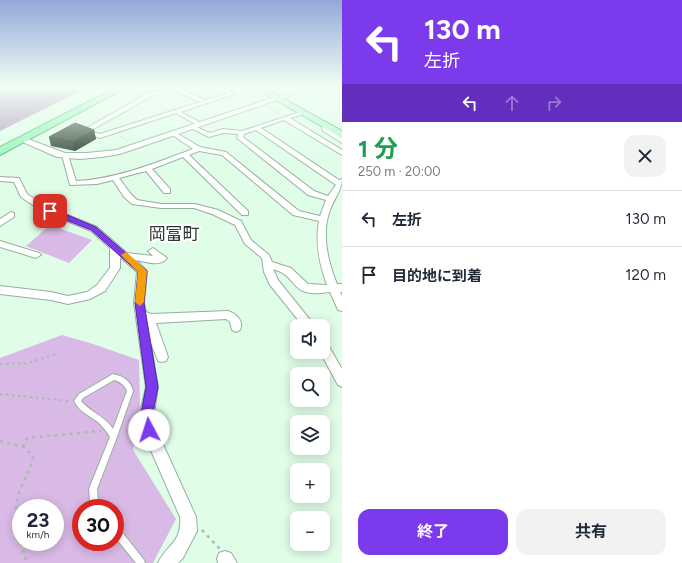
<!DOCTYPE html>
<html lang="ja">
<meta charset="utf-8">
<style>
body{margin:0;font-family:Figtree,"Noto Sans JP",sans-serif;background:#f2f2f3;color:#1f2937;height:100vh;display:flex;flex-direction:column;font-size:15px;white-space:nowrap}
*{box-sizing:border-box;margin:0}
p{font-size:13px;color:#747a83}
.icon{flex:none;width:22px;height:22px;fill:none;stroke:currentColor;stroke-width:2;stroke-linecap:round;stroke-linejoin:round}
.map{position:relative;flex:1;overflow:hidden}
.panel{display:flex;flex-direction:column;background:#fff;width:340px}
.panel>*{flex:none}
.guide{background:#7c3aed;color:#fff;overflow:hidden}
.tools{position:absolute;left:290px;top:319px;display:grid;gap:8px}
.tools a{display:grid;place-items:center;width:40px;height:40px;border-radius:8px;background:#fff;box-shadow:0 2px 10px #0003;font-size:20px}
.speed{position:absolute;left:12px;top:499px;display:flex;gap:8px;font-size:20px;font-weight:700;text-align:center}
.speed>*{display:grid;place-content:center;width:52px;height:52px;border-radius:50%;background:#fff;box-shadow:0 2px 10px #0003;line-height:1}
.speed small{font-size:10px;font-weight:400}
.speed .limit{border:6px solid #d22;background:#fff;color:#111}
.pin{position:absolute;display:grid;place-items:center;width:34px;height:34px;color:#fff;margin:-17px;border-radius:8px;box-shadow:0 2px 6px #0006}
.me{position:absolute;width:44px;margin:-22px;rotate:355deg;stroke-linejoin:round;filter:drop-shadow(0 0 3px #0008)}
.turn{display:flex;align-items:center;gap:14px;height:84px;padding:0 16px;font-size:18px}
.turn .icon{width:52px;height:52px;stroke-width:2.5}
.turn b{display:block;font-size:28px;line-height:34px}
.lanes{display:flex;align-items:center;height:38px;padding:0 16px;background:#0003;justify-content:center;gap:20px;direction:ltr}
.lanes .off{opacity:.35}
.round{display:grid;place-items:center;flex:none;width:42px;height:42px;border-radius:12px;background:#f2f2f3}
.overview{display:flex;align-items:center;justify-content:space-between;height:68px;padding:0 16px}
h1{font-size:24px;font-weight:700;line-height:30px;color:#1e9e55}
.primary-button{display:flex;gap:8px;margin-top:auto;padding:8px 16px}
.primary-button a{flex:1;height:46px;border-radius:12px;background:#7c3aed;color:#fff;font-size:16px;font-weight:700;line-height:46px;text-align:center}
.primary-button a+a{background:#f2f2f3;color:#1f2937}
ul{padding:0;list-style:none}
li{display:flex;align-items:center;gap:12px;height:56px;padding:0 16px;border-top:1px solid #e0e1e3}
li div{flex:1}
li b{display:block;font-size:15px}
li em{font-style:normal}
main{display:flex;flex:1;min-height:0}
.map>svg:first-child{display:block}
.green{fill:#d9b9e5;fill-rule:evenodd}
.water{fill:#b595c1}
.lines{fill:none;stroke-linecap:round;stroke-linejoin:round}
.service-casing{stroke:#95af9c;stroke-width:2}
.minor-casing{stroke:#95af9c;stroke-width:2}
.tertiary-casing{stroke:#95af9c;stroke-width:2}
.primary-casing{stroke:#5fb27c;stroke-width:2}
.trunk-casing{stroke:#5fb27c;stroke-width:2}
.path-far2{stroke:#a6bdac;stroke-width:1;stroke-dasharray:1 1.5;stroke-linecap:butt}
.path-far1{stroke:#a6bdac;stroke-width:2;stroke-dasharray:2.5 3.5;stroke-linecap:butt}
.path{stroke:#a6bdac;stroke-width:2.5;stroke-dasharray:3 4.5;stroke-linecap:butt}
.service{fill:#fff;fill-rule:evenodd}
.minor{fill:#fff;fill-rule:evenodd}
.tertiary{fill:#fff;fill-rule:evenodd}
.primary{fill:#aff8c9;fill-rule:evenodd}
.trunk{fill:#94f6b7;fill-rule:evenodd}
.wall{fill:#2f4435}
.shaded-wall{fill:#26372b}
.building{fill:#374f3e;stroke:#26372b}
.route{fill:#7c3aed;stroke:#51269a}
.slow{fill:#f59e0b}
.labels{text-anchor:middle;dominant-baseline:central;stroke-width:4;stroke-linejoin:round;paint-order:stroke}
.quarter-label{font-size:17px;fill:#2d3830;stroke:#fff}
</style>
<main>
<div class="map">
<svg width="342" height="563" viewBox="0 0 342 563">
<rect width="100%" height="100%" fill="#e0fde8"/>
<g class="green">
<polygon points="50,225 92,240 69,263 26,246"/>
<path d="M62,335L90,343L139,360L140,407L133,450L176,519L153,563H0V358ZM21,508H55V542H21ZM81,508H115V542H81Z"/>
</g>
<polygon class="water" points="11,87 88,87 0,131 0,91"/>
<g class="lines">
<g class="service-casing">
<g id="service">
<path d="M113,374C123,376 131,381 133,391L117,437L97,489L98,500L103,508H94L90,501L89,489L110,437C107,432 103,427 98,422C89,416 79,411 74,401L79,394ZM114,380C119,381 125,385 127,391L113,429C105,416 90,412 81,401L83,398Z"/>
<polygon points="115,526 118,527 144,560 145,563 136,563 115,537"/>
</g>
</g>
<g class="minor-casing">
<g id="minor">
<path d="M118,87L150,93L168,87H176L205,100L227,94L217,87H222L234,94L181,112L201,123V125H197L176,113L100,138L83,132V130L145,95L118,89ZM172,89L200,102L100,134L90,131L152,96Z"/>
<polygon points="309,87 316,87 280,99 275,98"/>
<path d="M303,111L305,112V114L290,118L342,150V155L284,120L261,128L339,180L342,179C342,190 334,199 330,210C321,234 328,262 337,284H342V292H340L342,296V311L338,310L330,292C321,293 309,295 301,290C289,282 292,275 273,269L278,280L315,326H303L270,285L264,272L262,258L245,244L235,225L212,214L194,208H161L132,204L124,197L113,180L97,184L70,185L62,155L65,153L68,155L76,181C117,179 155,163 193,149L171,134V132L173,131L200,147L226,152L299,211L320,216L326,200L308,195L237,138L238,134L223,133L209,137L189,127L194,126L210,133L223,129L242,131ZM256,130L336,185L328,196L314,191L243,137L244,134ZM199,151L222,155L293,215L319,221C315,243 319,263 327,285L308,284L291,268L272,262L269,255L251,240L241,221L218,210L195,204H161L137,200L130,193L119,178L146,171L164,193H170V189L152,169L183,157L242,215H248V211L189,155Z"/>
<polygon points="325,124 328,126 328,129 342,138 342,143 323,131 322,126"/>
<path d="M0,177L19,178L27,194L46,206L97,227L127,253L153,256L148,251L153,248L167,258C161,267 146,262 136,260L147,271L144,303L146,312L151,314L228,311C237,314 244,321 240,330L236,332L232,330L230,322L226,319L156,323L168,357L166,361L162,362L158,361L150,340L158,387L154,413L156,429L196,517L197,531L183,558L178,563H158C167,544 182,543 180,517L142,430L140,413L146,387L134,303L137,272L120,257V268L105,291L90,299L68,304L51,300L0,294V286L51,292L68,296L87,292L97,285L110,268V248L91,231L40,210L21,197L14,182L0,181Z"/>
<polygon points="11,212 14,213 14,217 0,226 0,219"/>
<polygon points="0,241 39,253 41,255 36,258 0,247"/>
<polygon points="323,342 327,343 342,369 342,387 338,385 320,352 323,352"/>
<polygon points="225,551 231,553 237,563 218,563 217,559 219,553"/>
</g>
</g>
<g class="tertiary-casing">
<polygon id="tertiary" points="278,96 281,98 280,99 120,154 102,157 80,159 57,157 18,140 19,138 25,138 65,153 87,153 116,150"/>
</g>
<g class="primary-casing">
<polygon id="primary" points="253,87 262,87 342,131 342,138"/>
</g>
<g class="trunk-casing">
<polygon id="trunk" points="117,87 127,87 0,155 0,147"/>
</g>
<g class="path-far2">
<polyline points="236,97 245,102"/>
<polyline points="268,107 280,115"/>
<polyline points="121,136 129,142"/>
</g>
<g class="path-far1">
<polyline points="0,364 28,363 56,354"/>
<polyline points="0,394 71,401"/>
</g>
<g class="path">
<path d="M0,441L23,447L33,456C32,468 25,477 21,488C10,513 19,538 27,563"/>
<polyline points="23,447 27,438 101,431"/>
<polyline points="202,530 220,549"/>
</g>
<use href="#service" class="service"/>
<use href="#minor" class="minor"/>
<use href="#tertiary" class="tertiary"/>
<use href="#primary" class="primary"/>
<use href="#trunk" class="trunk"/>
</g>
<polygon class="wall" points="94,130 96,139 75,151 51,146 49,137"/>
<polygon class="shaded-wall" points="94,130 96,139 75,151 73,142"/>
<polygon class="building" points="75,123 94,130 73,142 49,137"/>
<linearGradient id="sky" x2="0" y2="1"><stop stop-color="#93a8d8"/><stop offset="0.52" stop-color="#f1fef5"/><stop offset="1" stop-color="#f1fef5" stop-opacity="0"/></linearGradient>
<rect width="342" height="166" fill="url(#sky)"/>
<polygon class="route" points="48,209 53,209 96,227 147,271 144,303 158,387 153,413 155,430 153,434 149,436 144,434 141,413 146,387 135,303 138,272 91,230 48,213"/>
<polygon class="slow" points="126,252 147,271 144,302 140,306 135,302 138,272 121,255"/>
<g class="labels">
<g class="quarter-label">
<text x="174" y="234">岡富町</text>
</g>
</g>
</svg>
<div class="tools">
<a><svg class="icon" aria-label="sound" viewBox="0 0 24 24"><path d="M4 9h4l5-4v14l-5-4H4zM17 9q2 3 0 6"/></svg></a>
<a><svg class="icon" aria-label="search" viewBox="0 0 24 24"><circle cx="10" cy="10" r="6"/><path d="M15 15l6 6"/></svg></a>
<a><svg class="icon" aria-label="layers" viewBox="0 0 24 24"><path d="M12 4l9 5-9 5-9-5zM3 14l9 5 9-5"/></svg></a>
<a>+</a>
<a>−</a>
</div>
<div class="speed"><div>23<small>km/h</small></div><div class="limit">30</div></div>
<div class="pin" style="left:50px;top:211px;background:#d93025"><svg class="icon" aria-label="arrive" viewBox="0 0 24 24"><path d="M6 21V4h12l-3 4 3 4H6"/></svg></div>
<svg class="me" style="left:149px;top:430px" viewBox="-20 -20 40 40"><circle r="19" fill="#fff"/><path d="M0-13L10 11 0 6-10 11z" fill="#7c3aed"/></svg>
</div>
<section class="panel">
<div class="guide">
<div class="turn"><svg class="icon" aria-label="left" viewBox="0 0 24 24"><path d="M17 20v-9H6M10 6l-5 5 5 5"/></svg><div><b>130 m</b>左折</div></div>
<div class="lanes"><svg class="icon" aria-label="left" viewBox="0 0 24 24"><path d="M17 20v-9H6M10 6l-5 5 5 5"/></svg><svg class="icon off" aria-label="ahead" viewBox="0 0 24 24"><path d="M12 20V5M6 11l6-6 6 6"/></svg><svg class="icon off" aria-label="right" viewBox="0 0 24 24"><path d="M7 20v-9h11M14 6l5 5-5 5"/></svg></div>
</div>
<div class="overview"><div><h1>1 分</h1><p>250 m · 20:00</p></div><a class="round"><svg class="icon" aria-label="close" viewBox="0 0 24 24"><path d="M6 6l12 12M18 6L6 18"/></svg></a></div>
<ul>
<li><svg class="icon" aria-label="left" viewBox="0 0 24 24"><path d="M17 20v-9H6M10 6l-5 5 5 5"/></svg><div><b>左折</b></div><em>130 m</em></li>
<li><svg class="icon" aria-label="arrive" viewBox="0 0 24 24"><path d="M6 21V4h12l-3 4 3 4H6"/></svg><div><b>目的地に到着</b></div><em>120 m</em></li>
</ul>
<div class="primary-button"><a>終了</a><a>共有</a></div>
</section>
</main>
